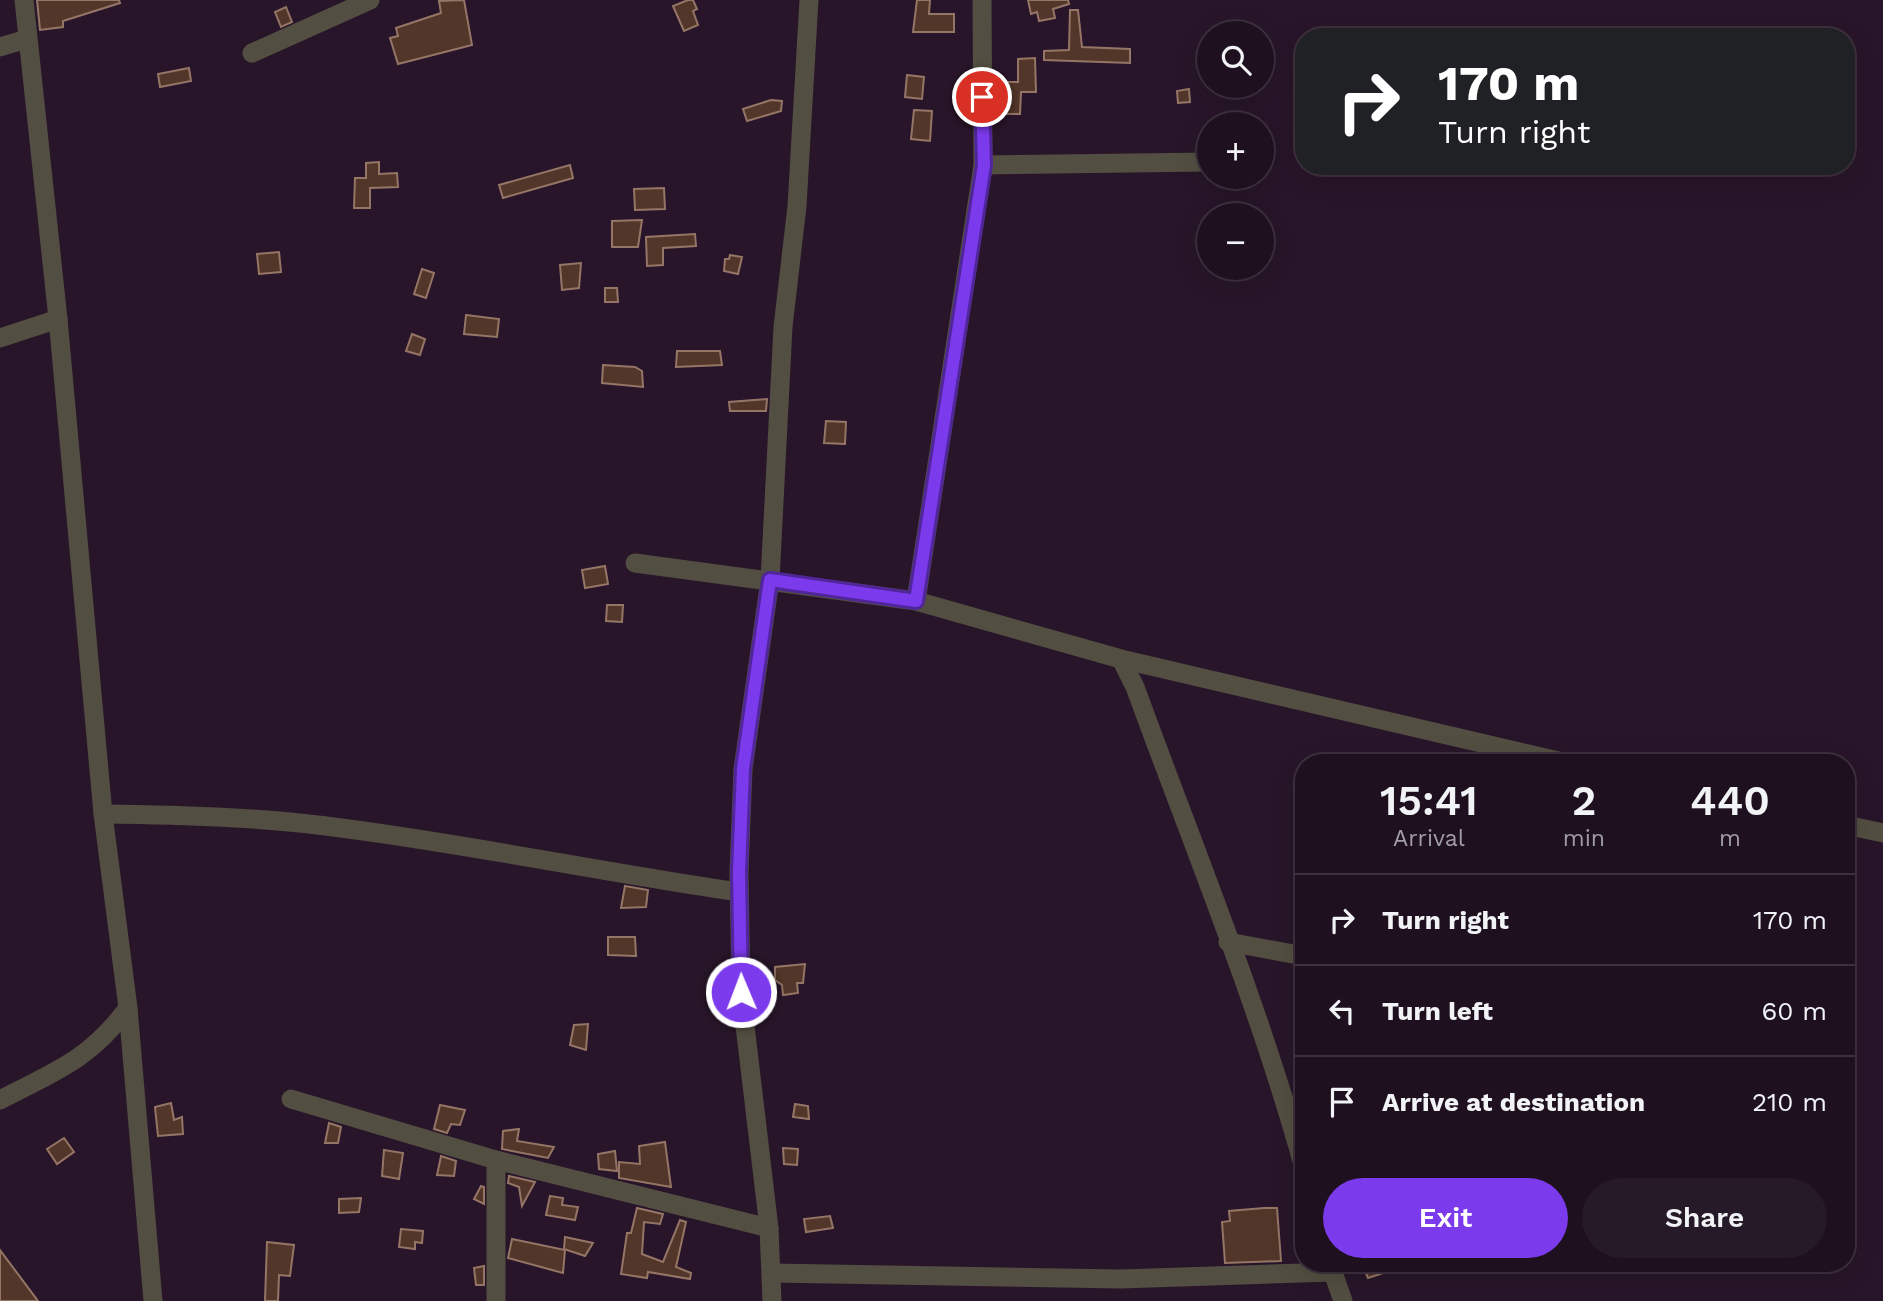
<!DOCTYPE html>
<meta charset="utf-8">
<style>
body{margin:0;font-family:"Work Sans",sans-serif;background:#261928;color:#f1f3f6;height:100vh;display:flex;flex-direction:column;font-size:26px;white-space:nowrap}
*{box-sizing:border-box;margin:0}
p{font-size:23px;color:#a19da4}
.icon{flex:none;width:38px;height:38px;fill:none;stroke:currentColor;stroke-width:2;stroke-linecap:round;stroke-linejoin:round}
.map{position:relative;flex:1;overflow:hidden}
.drawer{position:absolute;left:1295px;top:754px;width:560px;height:518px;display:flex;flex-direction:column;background:#1e101f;border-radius:28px;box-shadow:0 7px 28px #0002,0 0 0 2px #3c303d}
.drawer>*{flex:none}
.top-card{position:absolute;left:1295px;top:28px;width:560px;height:147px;border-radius:28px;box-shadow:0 7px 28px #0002,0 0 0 2px #3c303d;background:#202124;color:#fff;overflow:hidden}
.fabs{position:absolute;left:1197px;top:21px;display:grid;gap:14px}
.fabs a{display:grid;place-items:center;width:77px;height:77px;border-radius:50%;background:#1e101f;box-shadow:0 7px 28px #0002,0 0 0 2px #3c303d;font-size:35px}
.pin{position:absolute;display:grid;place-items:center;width:60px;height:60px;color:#fff;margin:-30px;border:4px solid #fff;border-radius:50%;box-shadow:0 2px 7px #0007}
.me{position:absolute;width:77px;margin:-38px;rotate:359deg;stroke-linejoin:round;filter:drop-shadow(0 0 5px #0008)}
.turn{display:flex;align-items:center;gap:24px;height:147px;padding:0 28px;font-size:32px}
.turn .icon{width:91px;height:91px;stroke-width:2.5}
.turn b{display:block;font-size:49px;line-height:60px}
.eta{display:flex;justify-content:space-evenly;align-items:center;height:119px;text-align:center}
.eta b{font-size:42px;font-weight:600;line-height:49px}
.primary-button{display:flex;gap:14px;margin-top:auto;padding:14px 28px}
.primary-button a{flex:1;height:80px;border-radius:42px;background:#7c3aed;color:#fff;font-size:28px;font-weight:600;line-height:80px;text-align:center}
.primary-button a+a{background:#261928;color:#f1f3f6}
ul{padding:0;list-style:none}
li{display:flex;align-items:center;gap:21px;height:91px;padding:0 28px;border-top:2px solid #3c303d}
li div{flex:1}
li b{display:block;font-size:26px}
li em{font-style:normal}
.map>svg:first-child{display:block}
.building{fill:#523629;stroke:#957566;stroke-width:2}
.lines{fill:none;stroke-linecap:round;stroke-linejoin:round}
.minor{stroke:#524e41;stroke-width:19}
.route-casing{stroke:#51269a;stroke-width:18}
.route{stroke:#7c3aed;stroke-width:12}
</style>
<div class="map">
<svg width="1883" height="1301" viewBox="0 0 1883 1301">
<rect width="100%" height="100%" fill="#281529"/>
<g class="building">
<polygon points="37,0 119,0 120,3 63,21 63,27 40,30"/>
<polygon points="464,0 472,45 398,64 390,38 398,36 396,28 441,13 439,1"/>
<polygon points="688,0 693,0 697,9 693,11 698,25 684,31 673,6"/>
<polygon points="917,0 930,0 929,14 954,14 954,32 913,32"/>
<polygon points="1028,0 1068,0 1069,4 1053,9 1055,18 1039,21 1037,12 1031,14"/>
<polygon points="286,7 292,22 281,27 275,12"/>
<polygon points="1070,10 1078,10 1082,47 1130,49 1130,63 1044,60 1044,51 1069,50"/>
<polygon points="1035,58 1036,92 1021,92 1020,114 998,114 999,91 1002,91 1003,82 1018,82 1018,59"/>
<polygon points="189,68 191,81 160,87 158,74"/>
<polygon points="907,75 924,77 922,99 905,97"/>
<polygon points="1189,89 1190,102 1178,103 1177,91"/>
<polygon points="771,100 782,101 781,111 747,121 743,109"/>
<polygon points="914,110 932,111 930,141 911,139"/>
<polygon points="379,162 379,174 397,173 398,187 370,188 370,208 354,208 355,178 366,178 366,163"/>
<polygon points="570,165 573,178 503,198 499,185"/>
<polygon points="664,188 665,209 635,210 634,189"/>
<polygon points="642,220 638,247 612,247 612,221"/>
<polygon points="695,234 696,246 663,248 663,265 647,266 646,237"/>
<polygon points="279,252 281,272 259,274 257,254"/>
<polygon points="730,255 742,257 738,274 724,271 725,259 729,259"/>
<polygon points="581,263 579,288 562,290 560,265"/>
<polygon points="422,269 434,273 426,298 414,294"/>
<polygon points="605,288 617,288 618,302 605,302"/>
<polygon points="466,315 499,319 497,337 464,334"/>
<polygon points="412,334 425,339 420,355 406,351"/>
<polygon points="677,351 720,351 722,365 676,367"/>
<polygon points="603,365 635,367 642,371 643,387 602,383"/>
<polygon points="767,399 766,411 730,411 729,402"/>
<polygon points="826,421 846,422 845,444 824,443"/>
<polygon points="605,566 608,584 585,588 582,570"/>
<polygon points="607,605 623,605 622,622 606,621"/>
<polygon points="625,886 648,890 646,907 621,908"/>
<polygon points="608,937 635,937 636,956 608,955"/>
<polygon points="805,964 803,983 797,983 798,993 783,995 782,985 775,980 775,967"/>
<polygon points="588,1024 586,1050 570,1045 574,1025"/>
<polygon points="171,1103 174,1120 182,1117 183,1134 158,1136 155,1107"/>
<polygon points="795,1104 808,1106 809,1119 793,1117"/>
<polygon points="440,1105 465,1110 460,1125 451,1124 447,1133 434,1129"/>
<polygon points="329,1123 341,1127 338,1143 325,1143"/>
<polygon points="519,1129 517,1141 554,1147 548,1158 502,1149 503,1131"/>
<polygon points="64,1138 74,1152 57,1164 47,1149"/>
<polygon points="665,1142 671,1187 619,1178 619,1162 640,1164 639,1146"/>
<polygon points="783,1148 798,1149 797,1165 784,1164"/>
<polygon points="384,1150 403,1153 399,1179 382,1176"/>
<polygon points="615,1151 617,1171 599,1169 598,1154"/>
<polygon points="441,1156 456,1161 454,1176 437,1175"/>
<polygon points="509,1176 535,1182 522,1206 519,1187 508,1183"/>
<polygon points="481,1186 484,1187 484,1204 474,1199"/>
<polygon points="550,1196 563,1198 562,1205 578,1207 575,1220 546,1215"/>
<polygon points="361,1198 359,1212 339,1213 339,1199"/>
<polygon points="637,1208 663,1214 660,1224 644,1222 642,1254 663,1262 680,1220 686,1222 676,1267 691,1273 690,1279 648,1272 647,1278 621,1274 627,1233 631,1233"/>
<polygon points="1264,1208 1277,1208 1281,1261 1225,1263 1222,1222 1230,1221 1229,1211"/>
<polygon points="830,1216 833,1228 806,1232 804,1219"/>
<polygon points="401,1229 423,1231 422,1243 415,1242 415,1249 399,1247"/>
<polygon points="565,1237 593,1243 585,1256 564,1249"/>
<polygon points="512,1239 565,1250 563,1273 508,1258"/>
<polygon points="267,1242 294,1245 290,1276 279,1275 278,1301 265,1301"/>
<polygon points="0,1250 38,1301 0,1301"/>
<polygon points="1362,1264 1405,1264 1405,1266 1368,1278"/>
<polygon points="484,1266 484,1285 476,1285 474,1268"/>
</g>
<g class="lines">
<g class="minor">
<polyline points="24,0 58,319 103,814 128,1008 153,1301"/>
<polyline points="0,47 27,39"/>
<polyline points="252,53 370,0"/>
<polyline points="983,165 1209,162"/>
<polyline points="0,338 58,319"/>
<polyline points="635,563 916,601 1121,659 1567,763"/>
<polyline points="916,601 983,165 982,0"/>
<path d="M1121,659L1135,687C1193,846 1259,1005 1304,1168"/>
<path d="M103,814C183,815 262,817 341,828C474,845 606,873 739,892"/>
<polyline points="1846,825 1883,833"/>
<polyline points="1228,942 1304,956"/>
<polyline points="291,1099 496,1160 769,1228"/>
<path d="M0,1100C56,1071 89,1060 128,1008"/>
<polyline points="496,1160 496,1301"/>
<polyline points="1330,1264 1343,1301"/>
<polyline points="772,1273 1121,1279 1333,1272"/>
<polyline points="772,1301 769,1228 741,992 739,872 743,769 770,580 783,327 797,206 809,0"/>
</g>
</g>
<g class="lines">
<g class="route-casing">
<polyline id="route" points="741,992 739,872 743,769 770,580 916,601 984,165 982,97"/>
</g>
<use href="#route" class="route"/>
</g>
</svg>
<div class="fabs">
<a><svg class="icon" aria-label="search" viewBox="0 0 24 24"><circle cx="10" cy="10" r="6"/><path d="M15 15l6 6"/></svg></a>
<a>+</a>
<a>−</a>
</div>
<div class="pin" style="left:982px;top:97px;background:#d93025"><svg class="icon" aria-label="arrive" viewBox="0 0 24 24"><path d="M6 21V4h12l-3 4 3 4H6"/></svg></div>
<svg class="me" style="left:741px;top:992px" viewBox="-20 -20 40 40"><circle r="17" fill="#7c3aed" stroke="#fff" stroke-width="3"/><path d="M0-11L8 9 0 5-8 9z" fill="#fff"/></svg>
<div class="top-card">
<div class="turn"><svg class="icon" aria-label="right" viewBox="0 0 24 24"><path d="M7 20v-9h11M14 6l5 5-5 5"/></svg><div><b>170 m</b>Turn right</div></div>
</div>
<section class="drawer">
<div class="eta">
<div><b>15:41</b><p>Arrival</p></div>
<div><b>2</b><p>min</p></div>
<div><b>440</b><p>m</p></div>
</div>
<ul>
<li><svg class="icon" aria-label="right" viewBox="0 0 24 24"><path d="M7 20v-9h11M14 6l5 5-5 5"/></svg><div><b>Turn right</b></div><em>170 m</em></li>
<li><svg class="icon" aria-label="left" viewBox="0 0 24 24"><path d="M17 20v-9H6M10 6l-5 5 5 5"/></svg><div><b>Turn left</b></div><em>60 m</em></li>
<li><svg class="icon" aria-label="arrive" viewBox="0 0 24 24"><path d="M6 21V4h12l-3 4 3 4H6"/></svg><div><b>Arrive at destination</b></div><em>210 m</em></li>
</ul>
<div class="primary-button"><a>Exit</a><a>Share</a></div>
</section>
</div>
